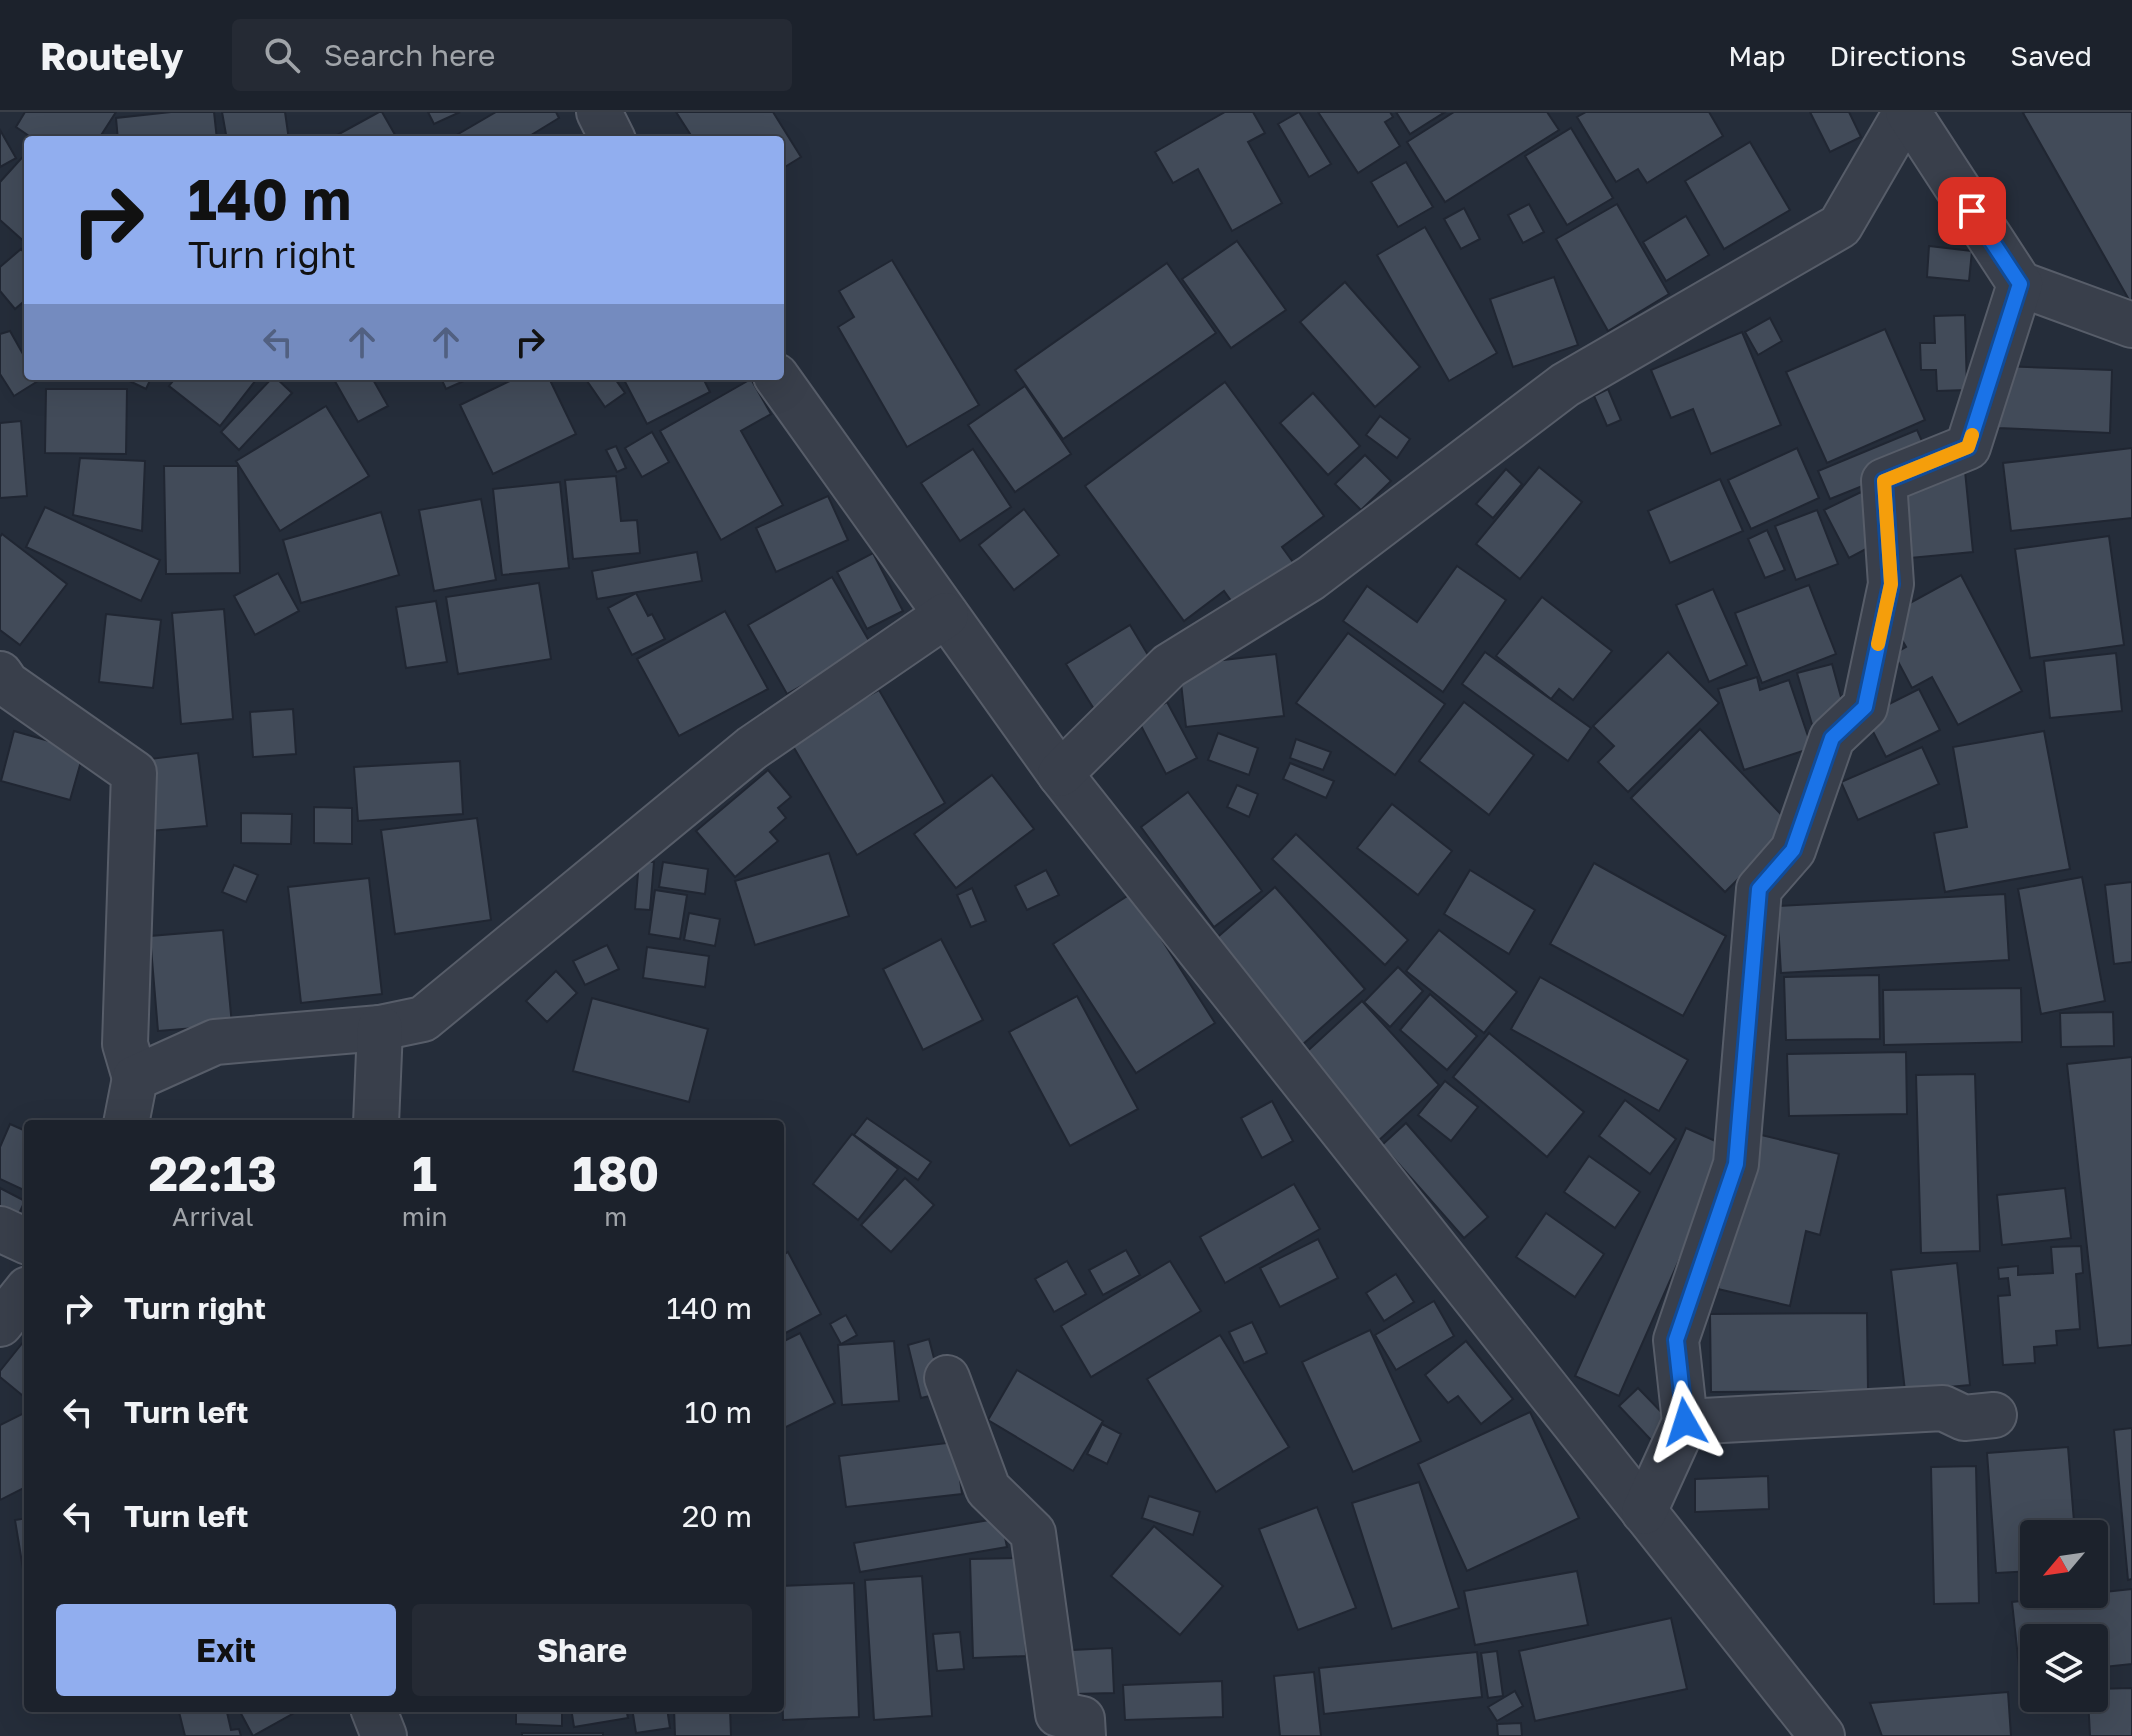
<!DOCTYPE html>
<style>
body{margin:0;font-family:"Golos Text",sans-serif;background:#252a34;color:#f1f3f6;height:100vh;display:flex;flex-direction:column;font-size:30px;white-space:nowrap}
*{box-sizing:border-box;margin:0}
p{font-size:26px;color:#a0a4a9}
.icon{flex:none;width:44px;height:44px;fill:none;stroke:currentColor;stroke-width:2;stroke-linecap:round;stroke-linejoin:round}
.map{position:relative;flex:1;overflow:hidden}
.side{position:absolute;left:24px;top:1008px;width:760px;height:592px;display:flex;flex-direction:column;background:#1c222c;border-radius:8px;box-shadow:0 8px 32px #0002,0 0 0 2px #3a3f48}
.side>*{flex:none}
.banner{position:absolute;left:24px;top:24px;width:760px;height:244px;border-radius:8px;box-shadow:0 8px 32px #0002,0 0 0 2px #3a3f48;background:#91aeef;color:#111;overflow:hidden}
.needle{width:52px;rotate:241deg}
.controls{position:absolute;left:2020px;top:1408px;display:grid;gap:16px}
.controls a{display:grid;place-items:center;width:88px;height:88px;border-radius:8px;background:#1c222c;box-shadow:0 8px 32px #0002,0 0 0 2px #3a3f48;font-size:40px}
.pin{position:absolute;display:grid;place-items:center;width:68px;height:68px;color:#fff;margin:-34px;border-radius:16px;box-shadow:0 4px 12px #0006}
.me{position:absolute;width:88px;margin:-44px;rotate:354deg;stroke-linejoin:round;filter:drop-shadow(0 0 6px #0008)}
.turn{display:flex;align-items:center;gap:28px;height:168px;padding:0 32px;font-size:36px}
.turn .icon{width:104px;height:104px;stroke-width:2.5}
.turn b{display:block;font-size:56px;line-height:68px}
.lanes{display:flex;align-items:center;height:76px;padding:0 32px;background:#0003;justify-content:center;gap:40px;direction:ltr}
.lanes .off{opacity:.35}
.eta{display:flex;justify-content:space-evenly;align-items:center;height:136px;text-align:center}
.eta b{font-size:48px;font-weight:700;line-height:56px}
.primary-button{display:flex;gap:16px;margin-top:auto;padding:16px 32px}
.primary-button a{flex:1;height:92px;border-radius:8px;background:#91aeef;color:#111;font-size:32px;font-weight:700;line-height:92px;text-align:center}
.primary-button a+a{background:#252a34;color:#f1f3f6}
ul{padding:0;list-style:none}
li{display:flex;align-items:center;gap:24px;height:104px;padding:0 32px}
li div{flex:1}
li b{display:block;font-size:30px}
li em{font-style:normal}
header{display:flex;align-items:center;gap:48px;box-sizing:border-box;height:112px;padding:0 40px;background:#1c222c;border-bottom:2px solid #3a3f48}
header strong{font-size:38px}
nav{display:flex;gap:44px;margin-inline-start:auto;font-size:28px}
.search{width:560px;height:72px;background:#252a34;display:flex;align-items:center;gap:20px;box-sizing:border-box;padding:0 28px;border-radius:8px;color:#a0a4a9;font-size:30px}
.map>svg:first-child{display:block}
.building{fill:#424b59;stroke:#202632;stroke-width:2}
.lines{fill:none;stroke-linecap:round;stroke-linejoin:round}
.minor-casing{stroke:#575d69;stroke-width:48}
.minor{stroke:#393f4b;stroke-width:44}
.route-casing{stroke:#114b97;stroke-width:20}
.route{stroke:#1a73e8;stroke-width:14}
.slow{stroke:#f59e0b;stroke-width:14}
</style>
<header>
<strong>Routely</strong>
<div class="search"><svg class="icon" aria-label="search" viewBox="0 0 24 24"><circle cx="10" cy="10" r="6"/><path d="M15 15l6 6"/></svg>Search here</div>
<nav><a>Map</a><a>Directions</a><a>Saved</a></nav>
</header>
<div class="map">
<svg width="2132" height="1624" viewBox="0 0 2132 1624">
<rect width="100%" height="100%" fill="#252d3a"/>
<g class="building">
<polygon points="25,0 116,0 98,28 35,28 16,15"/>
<polygon points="171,0 214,0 217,28 118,28 116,6"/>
<polygon points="222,0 285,0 289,28 227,28"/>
<polygon points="379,0 382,0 398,28 328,28"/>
<polygon points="428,0 460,0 434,12"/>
<polygon points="496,0 556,0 559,6 523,28 448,28"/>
<polygon points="676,0 773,0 801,45 780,58 780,28 694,28"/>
<polygon points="1225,0 1253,0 1265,21 1248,30 1282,91 1232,119 1198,57 1173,71 1155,40"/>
<polygon points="1299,0 1331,52 1309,65 1278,12"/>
<polygon points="1318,0 1390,0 1393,5 1385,10 1400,34 1358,61"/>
<polygon points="1396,0 1445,0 1410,22"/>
<polygon points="1454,0 1547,0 1559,18 1445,90 1407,30"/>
<polygon points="1586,0 1709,0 1723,24 1647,71 1638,57 1616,70 1577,5"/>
<polygon points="1810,0 1849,0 1861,25 1830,40"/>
<polygon points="2025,0 2132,0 2132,193 2023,1"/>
<polygon points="1571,16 1613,86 1567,113 1525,44"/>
<polygon points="0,18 16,46 0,55"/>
<polygon points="1750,30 1790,98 1724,137 1685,69"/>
<polygon points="28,39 28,133 0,108 0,70"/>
<polygon points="1406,50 1433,95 1398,115 1371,70"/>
<polygon points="1529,92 1544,120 1523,131 1508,103"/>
<polygon points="1617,92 1669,182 1608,219 1556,127"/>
<polygon points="1464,96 1480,127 1461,137 1444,107"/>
<polygon points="1686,104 1709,143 1666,169 1643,130"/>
<polygon points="1425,115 1497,241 1449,269 1377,143"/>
<polygon points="1237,129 1286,198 1231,236 1182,167"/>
<polygon points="1929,134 1972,139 1969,169 1927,165"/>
<polygon points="21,137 28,145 28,186 15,197 0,179 0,155"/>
<polygon points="892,148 979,293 907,335 838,215 854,205 839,179"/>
<polygon points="1167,151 1216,221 1063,327 1015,258"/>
<polygon points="1554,165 1578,233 1513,255 1490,187"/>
<polygon points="1345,170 1420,255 1375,295 1300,210"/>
<polygon points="1965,203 1967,278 1937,279 1936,258 1921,258 1920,231 1935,231 1934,204"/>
<polygon points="1770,206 1782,229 1758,243 1745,220"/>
<polygon points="1885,217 1925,308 1827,351 1786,260"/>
<polygon points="10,219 28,251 28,264 35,264 38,269 14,284 0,262 0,222"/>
<polygon points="1742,220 1781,313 1711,342 1693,297 1671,306 1651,258"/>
<polygon points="2000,254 2112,258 2110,321 1998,316"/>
<polygon points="119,264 152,264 146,277"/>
<polygon points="177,264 259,264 220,314 169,274"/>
<polygon points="274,264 292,281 239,338 221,320"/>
<polygon points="332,264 371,264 388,294 358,310"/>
<polygon points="440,264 475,264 446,277"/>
<polygon points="520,264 548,264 576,322 493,362 460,293"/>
<polygon points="588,264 613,264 625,281 605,295 585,266"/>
<polygon points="622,264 702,264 710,280 647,312"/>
<polygon points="751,267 771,302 741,319 783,393 721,428 660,319"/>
<polygon points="1225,270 1324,404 1282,435 1295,453 1237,497 1224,479 1184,509 1085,374"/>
<polygon points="1025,274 1071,342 1015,380 968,313"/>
<polygon points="46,277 127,277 126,342 45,341"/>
<polygon points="1608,277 1621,308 1607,314 1594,284"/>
<polygon points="1313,281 1360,334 1328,363 1280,311"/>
<polygon points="326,294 369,364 280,419 236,349"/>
<polygon points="1380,304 1410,327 1397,346 1366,323"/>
<polygon points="21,309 27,384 0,386 0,311"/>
<polygon points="1917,318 1930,347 1830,387 1818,359"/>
<polygon points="652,320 669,350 642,365 625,336"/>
<polygon points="616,334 626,356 617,360 606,338"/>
<polygon points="1797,336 1819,386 1751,417 1728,368"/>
<polygon points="2132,336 2132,406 2011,419 2003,351"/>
<polygon points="973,337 1011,395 960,429 921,371"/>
<polygon points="1365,343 1391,369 1361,398 1335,372"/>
<polygon points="80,346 145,349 142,419 73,403"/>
<polygon points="164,354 238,354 240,461 166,462"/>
<polygon points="1539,355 1582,390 1520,467 1476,432"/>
<polygon points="1506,357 1522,372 1493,406 1476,392"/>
<polygon points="1965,359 1973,440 1910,446 1902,365"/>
<polygon points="616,364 621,409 637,408 640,441 573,447 565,368"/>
<polygon points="1720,367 1743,419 1670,451 1648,399"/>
<polygon points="560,370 569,456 502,463 493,377"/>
<polygon points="1861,380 1885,427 1849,446 1824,398"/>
<polygon points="828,384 848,428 776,460 756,416"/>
<polygon points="481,387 496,468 434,479 419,398"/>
<polygon points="45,395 160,448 141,489 26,435"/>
<polygon points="1024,397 1059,443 1014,478 979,433"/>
<polygon points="1817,398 1838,452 1796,468 1775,414"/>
<polygon points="381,400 399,463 301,491 283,428"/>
<polygon points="1767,418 1785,458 1765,466 1748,427"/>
<polygon points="2,422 67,472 20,533 0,518 0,425"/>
<polygon points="2109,424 2124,533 2030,546 2015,437"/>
<polygon points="697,440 702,469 597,487 592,459"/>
<polygon points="873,441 903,499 867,517 837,460"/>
<polygon points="1457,454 1506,488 1443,580 1343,509 1367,474 1417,510"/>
<polygon points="278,461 299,499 255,523 234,484"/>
<polygon points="1961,463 2022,579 1958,613 1932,565 1912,576 1894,542 1906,535 1888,503"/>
<polygon points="832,465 872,534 787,582 748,513"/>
<polygon points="539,471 551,547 458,562 446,485"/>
<polygon points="1809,473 1836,542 1762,571 1735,501"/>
<polygon points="1713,477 1747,553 1709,570 1676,493"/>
<polygon points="636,481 648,504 652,502 665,527 632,543 608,496"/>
<polygon points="1542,485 1612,539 1573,588 1559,577 1551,587 1496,544"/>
<polygon points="436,489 447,550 406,556 396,495"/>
<polygon points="224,497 233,607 181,612 172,501"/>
<polygon points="725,499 768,577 679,624 637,547"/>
<polygon points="106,502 161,508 153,576 99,570"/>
<polygon points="1130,513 1157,558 1094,597 1066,552"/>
<polygon points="1348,521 1445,592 1395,663 1296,591"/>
<polygon points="1485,540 1591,616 1568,649 1462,572"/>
<polygon points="1668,540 1719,591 1628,680 1598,650 1614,634 1593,614"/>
<polygon points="2116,541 2122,599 2050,606 2044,549"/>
<polygon points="1276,542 1284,604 1186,615 1179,553"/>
<polygon points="1832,552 1847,607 1813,616 1797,561"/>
<polygon points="1757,565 1760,578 1789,568 1812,636 1744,658 1718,577"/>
<polygon points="1919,577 1940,618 1886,645 1865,604"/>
<polygon points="879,578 945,691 857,743 790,629"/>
<polygon points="1167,590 1197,646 1166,662 1137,606"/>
<polygon points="1464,590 1534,643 1489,703 1419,649"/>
<polygon points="293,597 296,642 253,645 250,600"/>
<polygon points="1700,617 1792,714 1725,780 1631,686"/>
<polygon points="14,619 84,639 70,688 1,669"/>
<polygon points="2044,619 2070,757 1945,780 1934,721 1967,715 1953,635"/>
<polygon points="1218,621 1258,636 1249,663 1208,648"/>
<polygon points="1296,627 1331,640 1323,658 1290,646"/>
<polygon points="1922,635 1939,672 1858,708 1841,670"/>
<polygon points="198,641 207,714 150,719 142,648"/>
<polygon points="460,649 463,702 358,709 354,655"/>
<polygon points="1290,651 1334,669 1326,686 1283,667"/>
<polygon points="768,658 791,685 778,696 786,706 770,720 778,729 735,765 696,719"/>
<polygon points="992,663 1034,717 956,776 914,722"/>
<polygon points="1237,673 1258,682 1249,705 1227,695"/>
<polygon points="1188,680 1262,779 1214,815 1141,715"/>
<polygon points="1392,692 1452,739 1418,783 1357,736"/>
<polygon points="314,695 352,696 352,732 314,731"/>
<polygon points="241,701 292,702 291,732 241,731"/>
<polygon points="477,706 491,808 395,822 381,718"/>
<polygon points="1296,722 1408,828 1385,853 1272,747"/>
<polygon points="829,741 849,804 755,833 735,769"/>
<polygon points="639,749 654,750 650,798 635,797"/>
<polygon points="663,750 708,757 705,782 659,775"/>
<polygon points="1594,751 1726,824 1683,904 1550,832"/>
<polygon points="234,753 258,763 246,790 222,780"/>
<polygon points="1046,758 1059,783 1027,798 1015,774"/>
<polygon points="1470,758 1535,798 1509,842 1444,802"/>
<polygon points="2082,765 2105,889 2041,902 2018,777"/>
<polygon points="369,766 382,882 301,891 288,775"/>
<polygon points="2132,770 2132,850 2114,852 2105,773"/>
<polygon points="1275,775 1365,877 1302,933 1212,830"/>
<polygon points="972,776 986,809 971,815 957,783"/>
<polygon points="655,778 687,783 680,827 649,822"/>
<polygon points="1132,781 1215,911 1136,961 1053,832"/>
<polygon points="2005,782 2009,848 1781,861 1777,794"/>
<polygon points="689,801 720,807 715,834 684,828"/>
<polygon points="223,818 232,913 158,919 150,824"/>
<polygon points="1439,818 1517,880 1484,921 1406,859"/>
<polygon points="941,827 983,908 923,938 883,857"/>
<polygon points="607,833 619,857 585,873 573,849"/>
<polygon points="647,835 709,844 705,875 643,866"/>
<polygon points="1398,855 1423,879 1390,915 1364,890"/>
<polygon points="556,859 577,881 547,910 526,889"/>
<polygon points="1879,863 1880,927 1786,928 1784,865"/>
<polygon points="1540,865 1688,948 1659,999 1511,917"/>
<polygon points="2021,876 2022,930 1884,933 1883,878"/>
<polygon points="1430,882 1477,924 1447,958 1400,918"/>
<polygon points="1077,884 1138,997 1070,1034 1009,920"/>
<polygon points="592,886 708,917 689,990 573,959"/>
<polygon points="1362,889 1439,973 1377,1030 1300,946"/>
<polygon points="2113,900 2114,934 2061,935 2060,901"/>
<polygon points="1489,921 1584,1000 1547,1045 1453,965"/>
<polygon points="1906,940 1907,1002 1789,1004 1787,942"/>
<polygon points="2132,945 2132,1233 2098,1236 2067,952"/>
<polygon points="1975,962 1980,1139 1921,1141 1916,963"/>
<polygon points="1445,969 1478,995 1451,1029 1418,1003"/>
<polygon points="1625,988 1676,1027 1650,1062 1599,1024"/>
<polygon points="1272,989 1293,1029 1262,1046 1241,1006"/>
<polygon points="867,1006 931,1050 918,1068 854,1023"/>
<polygon points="1406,1011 1488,1105 1464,1126 1382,1033"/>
<polygon points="10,1012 28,1020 28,1080 0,1067 0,1035"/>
<polygon points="1686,1016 1729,1035 1619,1284 1575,1264"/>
<polygon points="1753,1021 1839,1042 1820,1123 1806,1119 1790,1194 1718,1177"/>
<polygon points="852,1022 898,1057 858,1108 813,1072"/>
<polygon points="1589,1044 1640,1080 1615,1116 1564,1080"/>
<polygon points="905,1066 934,1093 891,1140 861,1113"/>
<polygon points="1294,1072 1320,1117 1225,1171 1200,1125"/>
<polygon points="0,1076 25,1089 12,1116 0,1110"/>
<polygon points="2065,1076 2071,1126 2002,1133 1997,1083"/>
<polygon points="1546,1101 1604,1142 1575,1185 1516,1145"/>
<polygon points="1318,1127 1338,1166 1280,1195 1260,1156"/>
<polygon points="2081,1134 2083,1161 2076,1162 2080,1217 2056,1219 2057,1233 2034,1235 2035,1251 2003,1253 1998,1184 2010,1183 2008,1166 1999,1167 1998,1156 2018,1154 2018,1163 2053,1161 2051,1135"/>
<polygon points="1126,1138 1140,1163 1103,1183 1089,1158"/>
<polygon points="788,1140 821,1202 780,1224 780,1145"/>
<polygon points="1067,1149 1086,1182 1054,1200 1035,1167"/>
<polygon points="1170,1149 1201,1199 1091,1265 1061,1214"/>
<polygon points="1957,1151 1970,1273 1905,1279 1891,1158"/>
<polygon points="1396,1162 1414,1190 1384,1209 1366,1181"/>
<polygon points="1434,1189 1454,1224 1396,1258 1375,1223"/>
<polygon points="1867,1201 1868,1279 1711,1280 1710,1202"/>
<polygon points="846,1203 857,1223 841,1232 830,1212"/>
<polygon points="1252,1210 1267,1241 1244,1251 1229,1220"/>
<polygon points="1370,1218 1421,1329 1353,1360 1302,1250"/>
<polygon points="800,1221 835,1291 780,1318 780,1231"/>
<polygon points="1220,1223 1289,1335 1216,1380 1147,1267"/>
<polygon points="28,1224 28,1288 0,1265 0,1259"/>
<polygon points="929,1227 943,1281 921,1286 908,1233"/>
<polygon points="894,1229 899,1289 842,1293 838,1233"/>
<polygon points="1466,1229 1513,1287 1481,1312 1458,1284 1448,1291 1425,1263"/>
<polygon points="1017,1258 1103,1309 1073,1359 988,1308"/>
<polygon points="1638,1276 1671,1310 1652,1329 1619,1294"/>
<polygon points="28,1299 28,1374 0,1388 0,1313"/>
<polygon points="1530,1300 1579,1406 1467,1459 1418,1352"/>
<polygon points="1102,1312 1121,1322 1107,1352 1087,1342"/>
<polygon points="2132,1316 2132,1467 2128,1468 2114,1318"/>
<polygon points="955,1330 962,1382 846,1395 839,1344"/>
<polygon points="2068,1335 2075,1422 2034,1422 2034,1459 1996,1461 1987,1341"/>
<polygon points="1976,1354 1979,1491 1934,1492 1931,1355"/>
<polygon points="1768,1364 1769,1397 1695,1400 1695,1367"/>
<polygon points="1419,1370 1459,1496 1392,1517 1352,1391"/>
<polygon points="1149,1384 1200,1400 1193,1423 1142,1406"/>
<polygon points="1317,1395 1356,1496 1298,1518 1259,1417"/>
<polygon points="28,1406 28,1481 27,1481 15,1408"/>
<polygon points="1001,1406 1007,1435 860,1460 854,1431"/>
<polygon points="1154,1414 1223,1474 1180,1523 1111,1464"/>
<polygon points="1023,1446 1026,1544 973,1546 970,1447"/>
<polygon points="1577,1459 1588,1513 1475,1533 1464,1479"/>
<polygon points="922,1464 932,1604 874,1608 865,1468"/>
<polygon points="854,1471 859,1605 783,1608 780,1474"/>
<polygon points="2132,1477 2132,1552 2094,1556 2094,1526 2034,1526 2034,1563 2020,1564 2012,1490"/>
<polygon points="1671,1506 1687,1577 1535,1609 1519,1539"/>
<polygon points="960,1520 964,1557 937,1559 933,1522"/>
<polygon points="1112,1536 1114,1581 1074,1582 1072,1538"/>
<polygon points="1497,1539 1503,1584 1488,1586 1481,1541"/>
<polygon points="1477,1540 1482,1585 1324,1602 1319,1556"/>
<polygon points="1314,1560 1321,1624 1280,1624 1274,1564"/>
<polygon points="1222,1569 1223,1605 1125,1608 1123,1573"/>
<polygon points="2132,1576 2132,1624 2090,1624 2088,1586 2094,1586 2094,1577"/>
<polygon points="1515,1579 1523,1594 1497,1609 1488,1595"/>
<polygon points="2008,1580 2011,1624 1882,1624 1870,1591"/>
<polygon points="178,1596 226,1596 231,1618 239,1617 241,1624 185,1624"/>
<polygon points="238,1596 303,1596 253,1624"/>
<polygon points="516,1596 562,1596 562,1614 516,1612"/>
<polygon points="571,1596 626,1596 628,1606 574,1615"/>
<polygon points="632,1596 667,1596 670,1616 636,1621"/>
<polygon points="674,1596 730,1596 731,1624 675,1624"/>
<polygon points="1521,1611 1522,1624 1498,1624 1497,1612"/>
<rect x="522" y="1621" width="81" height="3"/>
</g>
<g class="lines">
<g class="minor-casing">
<g id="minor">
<polyline points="599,0 613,28"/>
<polyline points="2020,172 2132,213"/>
<polyline points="776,264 1060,662 1822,1624"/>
<polyline points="0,562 7,572 134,661 125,932 135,966"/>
<polyline points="1060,662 1169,554 1311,466 1565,273 1840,114 1906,0"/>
<polyline points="126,1012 135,966 215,930 380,916 423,907 752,636 946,503"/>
<polyline points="376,1012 380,916"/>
<polyline points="0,1117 28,1130"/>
<polyline points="0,1212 28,1177"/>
<polyline points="947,1266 988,1377 1033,1421 1058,1602 1082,1607 1083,1624"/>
<polyline points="1685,1310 1943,1296 1964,1306 1994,1303"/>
<polyline points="1644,1400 1685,1310 1676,1228 1736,1052 1759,777 1793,738 1832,626 1865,595 1891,472 1884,369 1968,335 2020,172 1908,0"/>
<polyline points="373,1596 384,1624"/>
</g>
</g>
<use href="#minor" class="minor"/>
</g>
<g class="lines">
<g class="route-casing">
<polyline id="route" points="1685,1310 1676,1228 1736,1052 1759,777 1793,738 1832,626 1865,595 1891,472 1884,369 1968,335 2020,172 1972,99"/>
</g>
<use href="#route" class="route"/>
<polyline class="slow" points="1878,532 1891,472 1884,369 1968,335 1972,323"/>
</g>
</svg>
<div class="controls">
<a><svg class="needle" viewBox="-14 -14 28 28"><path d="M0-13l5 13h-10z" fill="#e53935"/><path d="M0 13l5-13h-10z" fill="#a0a4a9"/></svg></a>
<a><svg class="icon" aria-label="layers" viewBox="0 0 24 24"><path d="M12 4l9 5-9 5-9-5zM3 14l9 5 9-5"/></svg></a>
</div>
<div class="pin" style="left:1972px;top:99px;background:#d93025"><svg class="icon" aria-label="arrive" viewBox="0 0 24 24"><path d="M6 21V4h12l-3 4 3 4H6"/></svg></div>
<svg class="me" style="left:1685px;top:1310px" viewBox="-20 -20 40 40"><path d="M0-17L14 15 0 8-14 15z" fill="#1a73e8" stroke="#fff" stroke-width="4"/></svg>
<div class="banner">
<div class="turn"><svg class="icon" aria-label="right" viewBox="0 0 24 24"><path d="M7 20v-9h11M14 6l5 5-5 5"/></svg><div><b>140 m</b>Turn right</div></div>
<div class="lanes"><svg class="icon off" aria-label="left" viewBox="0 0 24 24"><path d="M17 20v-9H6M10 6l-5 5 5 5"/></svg><svg class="icon off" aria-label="ahead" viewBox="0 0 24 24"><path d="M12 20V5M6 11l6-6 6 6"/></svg><svg class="icon off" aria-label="ahead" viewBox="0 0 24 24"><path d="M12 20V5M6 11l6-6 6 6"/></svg><svg class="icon" aria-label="right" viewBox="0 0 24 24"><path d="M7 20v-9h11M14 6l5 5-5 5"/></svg></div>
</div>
<section class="side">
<div class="eta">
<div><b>22:13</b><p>Arrival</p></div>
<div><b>1</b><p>min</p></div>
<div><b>180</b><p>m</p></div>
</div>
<ul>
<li><svg class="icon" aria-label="right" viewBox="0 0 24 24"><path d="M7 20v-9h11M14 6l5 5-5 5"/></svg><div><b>Turn right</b></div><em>140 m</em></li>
<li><svg class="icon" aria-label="left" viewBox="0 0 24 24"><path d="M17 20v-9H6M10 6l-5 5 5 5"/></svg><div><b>Turn left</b></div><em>10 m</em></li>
<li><svg class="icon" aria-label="left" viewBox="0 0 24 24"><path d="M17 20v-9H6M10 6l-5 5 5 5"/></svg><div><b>Turn left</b></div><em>20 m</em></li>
</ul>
<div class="primary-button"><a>Exit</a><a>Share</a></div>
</section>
</div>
